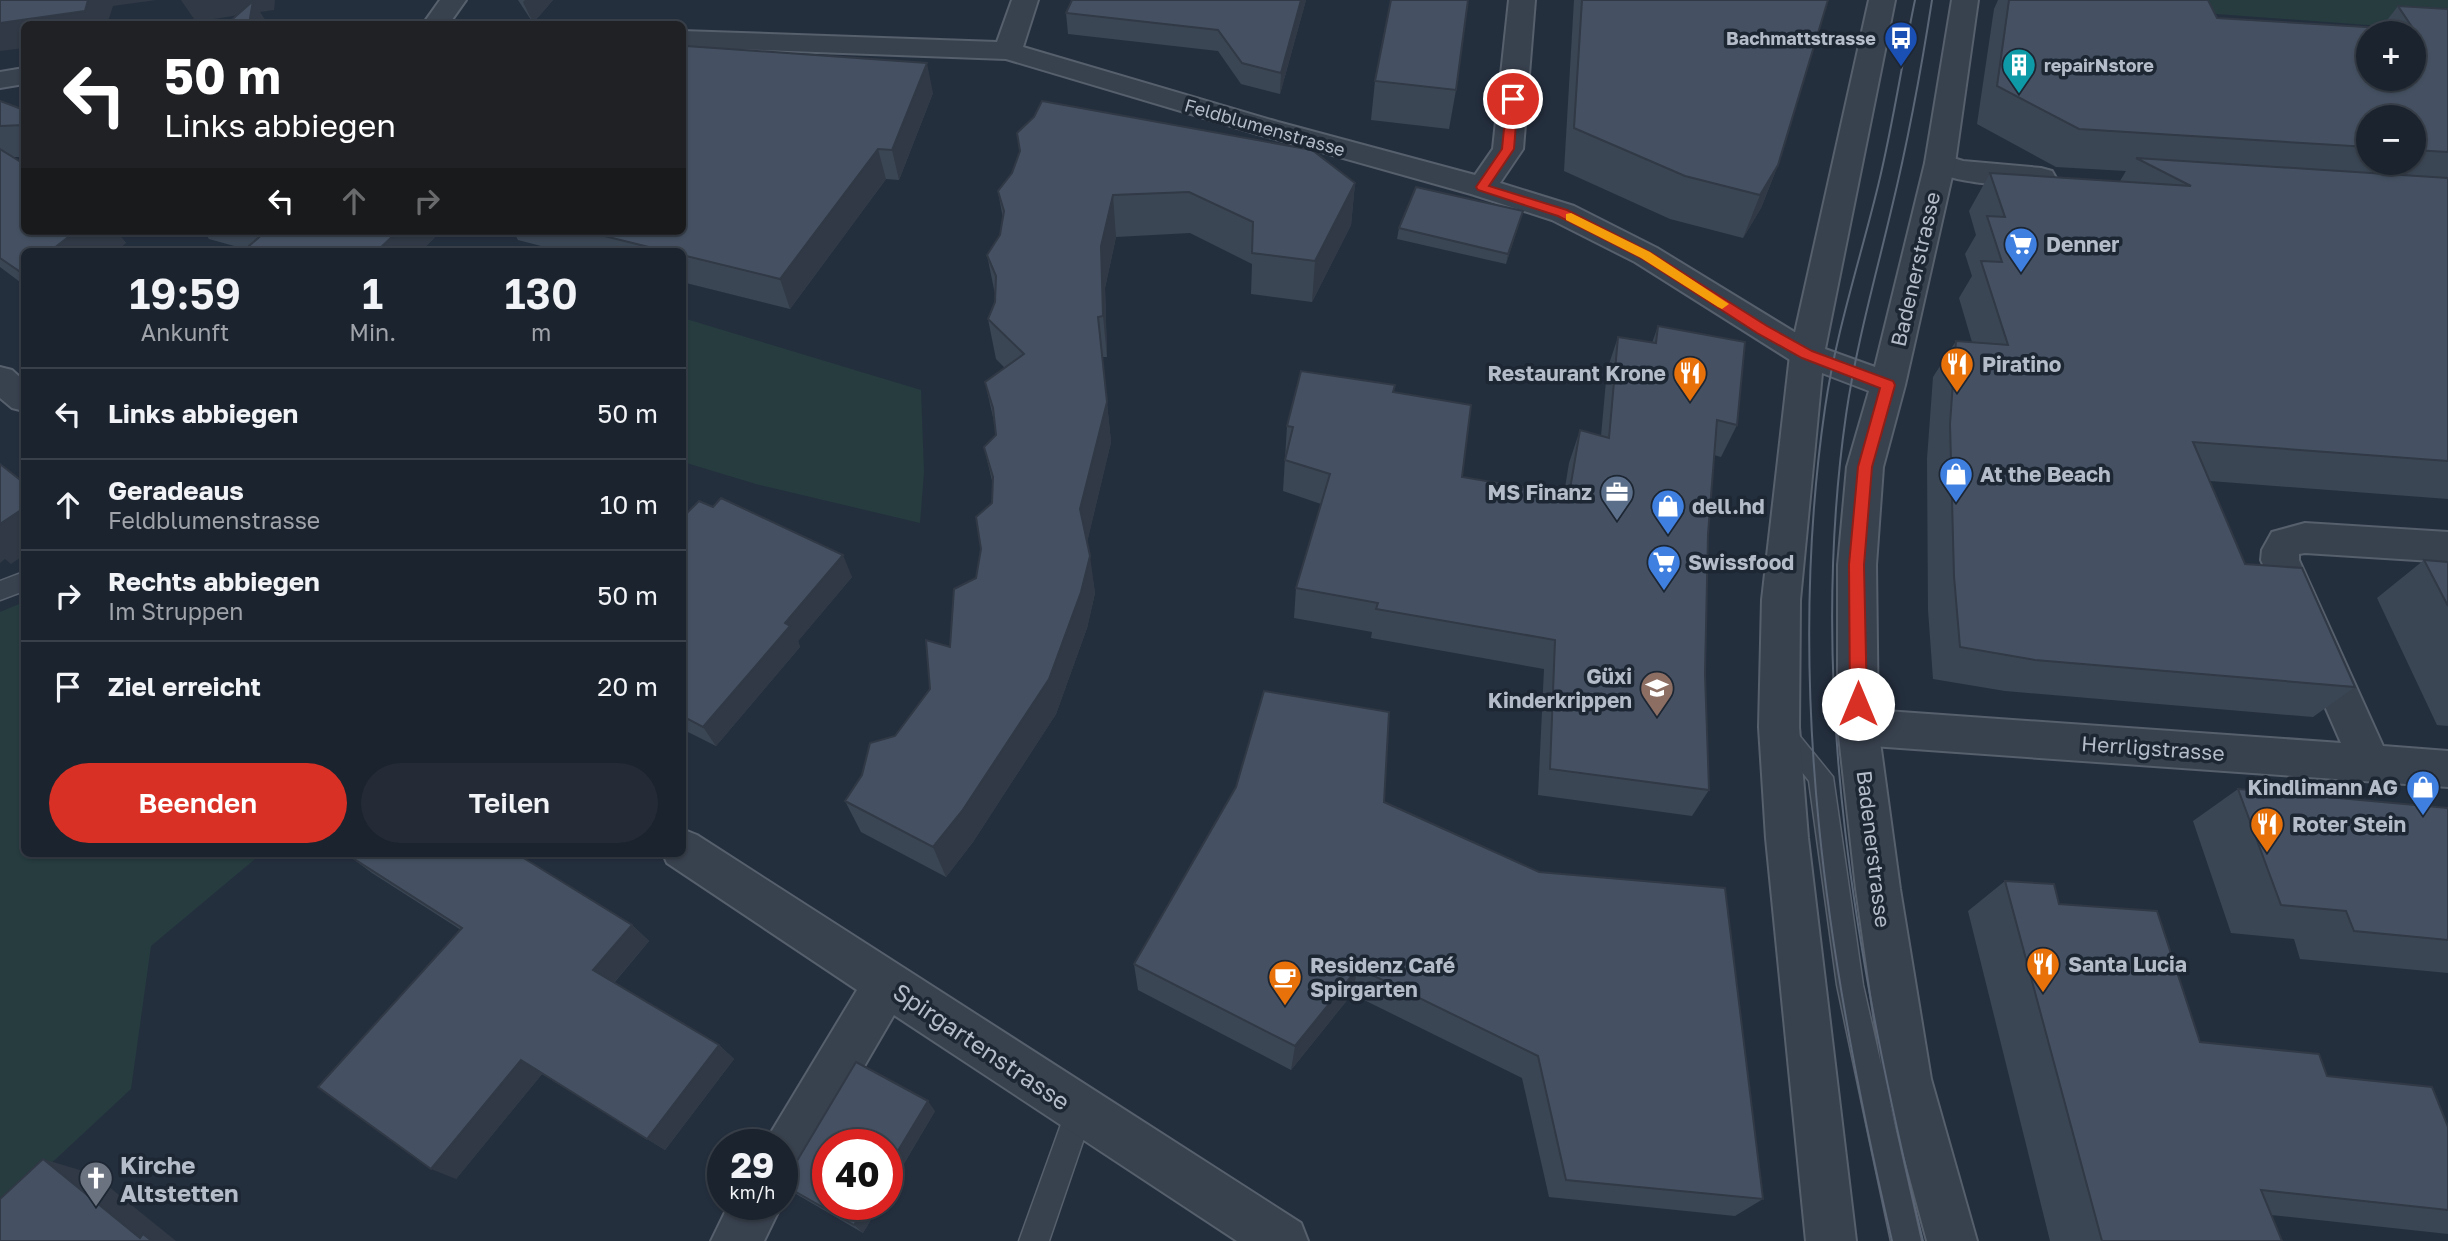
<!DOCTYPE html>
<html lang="de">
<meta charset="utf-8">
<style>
body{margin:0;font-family:"Golos Text",sans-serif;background:#242b36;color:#f1f3f6;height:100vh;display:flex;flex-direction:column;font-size:26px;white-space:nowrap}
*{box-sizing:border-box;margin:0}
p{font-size:23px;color:#a0a4aa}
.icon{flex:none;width:38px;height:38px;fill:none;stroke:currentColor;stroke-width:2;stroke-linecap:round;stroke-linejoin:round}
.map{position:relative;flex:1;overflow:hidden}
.panel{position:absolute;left:21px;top:248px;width:665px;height:609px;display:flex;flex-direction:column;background:#1b232e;border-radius:10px;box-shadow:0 2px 5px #0004,0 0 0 2px #39404a}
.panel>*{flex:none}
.guide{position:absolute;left:21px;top:21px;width:665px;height:214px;border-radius:10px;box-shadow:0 2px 5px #0004,0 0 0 2px #39404a;background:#202124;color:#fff;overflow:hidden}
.buttons{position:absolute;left:2356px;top:21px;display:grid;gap:14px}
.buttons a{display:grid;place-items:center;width:70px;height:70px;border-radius:50%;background:#1b232e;box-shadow:0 2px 5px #0004,0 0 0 2px #39404a;font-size:35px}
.speed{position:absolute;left:707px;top:1129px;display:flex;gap:14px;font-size:35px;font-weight:700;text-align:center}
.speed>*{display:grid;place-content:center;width:91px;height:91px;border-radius:50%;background:#1b232e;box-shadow:0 2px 5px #0004,0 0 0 2px #39404a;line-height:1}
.speed small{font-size:18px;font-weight:400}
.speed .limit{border:10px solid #d22;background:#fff;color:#111}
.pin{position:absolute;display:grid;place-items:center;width:60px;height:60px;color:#fff;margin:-30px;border:4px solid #fff;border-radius:50%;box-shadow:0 2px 7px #0007}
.me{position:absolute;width:77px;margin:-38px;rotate:0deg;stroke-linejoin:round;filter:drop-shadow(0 0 5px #0008)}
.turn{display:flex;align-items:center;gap:24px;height:147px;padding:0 28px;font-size:32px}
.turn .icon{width:91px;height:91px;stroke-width:2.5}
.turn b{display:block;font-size:49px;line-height:60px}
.lanes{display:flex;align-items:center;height:66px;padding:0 28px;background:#0003;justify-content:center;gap:35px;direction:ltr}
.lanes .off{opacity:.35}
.eta{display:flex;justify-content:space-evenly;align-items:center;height:119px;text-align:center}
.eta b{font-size:42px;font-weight:600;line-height:49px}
.button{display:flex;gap:14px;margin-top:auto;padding:14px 28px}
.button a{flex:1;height:80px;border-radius:42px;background:#d93025;color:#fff;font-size:28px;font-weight:600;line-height:80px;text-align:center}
.button a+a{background:#242b36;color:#f1f3f6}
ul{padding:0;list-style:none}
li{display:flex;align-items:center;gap:21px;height:91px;padding:0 28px;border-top:2px solid #39404a}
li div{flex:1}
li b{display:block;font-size:26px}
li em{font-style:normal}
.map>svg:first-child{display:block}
.green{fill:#263c3f}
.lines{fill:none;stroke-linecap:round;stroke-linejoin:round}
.service-casing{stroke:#565f6c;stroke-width:3}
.minor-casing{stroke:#565f6c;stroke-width:4}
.tertiary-casing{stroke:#565f6c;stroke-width:4}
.service{fill:#38414e;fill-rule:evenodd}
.minor{fill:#38414e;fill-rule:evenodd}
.tertiary{fill:#38414e;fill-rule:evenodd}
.tram{stroke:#5a6575;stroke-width:2}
.wall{fill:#3b4654;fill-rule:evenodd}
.shaded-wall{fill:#303945}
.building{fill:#455162;stroke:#303945;stroke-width:2;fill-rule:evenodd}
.route{fill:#d93025;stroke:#8d1f18;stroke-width:2}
.slow{fill:#f59e0b}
.labels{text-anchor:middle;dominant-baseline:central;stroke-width:7;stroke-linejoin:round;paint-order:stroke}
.far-poi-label{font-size:18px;font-weight:bold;fill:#b4bcc9;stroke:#1d2633;text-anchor:end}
.far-street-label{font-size:18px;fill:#b4bcc9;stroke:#1d2633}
.poi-label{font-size:21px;font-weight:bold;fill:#b4bcc9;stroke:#1d2633;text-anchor:start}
.street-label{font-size:21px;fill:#b4bcc9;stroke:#1d2633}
.near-street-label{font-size:24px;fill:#b4bcc9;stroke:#1d2633}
.near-poi-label{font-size:24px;font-weight:bold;fill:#b4bcc9;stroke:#1d2633;text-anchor:start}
</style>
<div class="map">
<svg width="2448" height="1241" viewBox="0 0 2448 1241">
<rect width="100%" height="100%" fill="#242f3e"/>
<g class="green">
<polygon points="2104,0 2448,0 2448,31 2107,6"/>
<polygon points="683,318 921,390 924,472 920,523 756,484 683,462"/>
<polygon points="24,602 24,854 261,854 151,946 131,1089 0,1211 0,612"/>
</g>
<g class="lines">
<g class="service-casing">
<g id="service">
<polygon points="24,572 24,591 0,600 0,581"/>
<polygon points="1782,720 1790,724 1833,777 1863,985 1921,1241 1891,1241 1837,985 1809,781 1770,731 1774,724"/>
<polygon points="1079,1098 1089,1102 1093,1112 1049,1241 1019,1241 1069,1102"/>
</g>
</g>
<g class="minor-casing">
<g id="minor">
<polygon points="440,0 466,0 449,24 423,24"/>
<polygon points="1012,0 1038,0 1023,47 1278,122 1475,175 1493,149 1509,0 1535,0 1523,149 1500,183 1574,206 1657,248 1819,347 1824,355 1819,363 1807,367 1795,363 1635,262 1552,220 1471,194 1258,134 1006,59 682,47 682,31 997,42"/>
<polygon points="24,68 24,84 0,88 0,72"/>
<path d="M1940,154L1963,161L2041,168L2052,171L2056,178L2052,185L2041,188C2015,185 1940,185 1925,163L1930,156Z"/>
<polygon points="0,367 12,370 24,381 24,411 12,408 0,398"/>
<polygon points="2305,523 2448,532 2448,562 2305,553 2299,554 2299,560 2383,746 2448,751 2448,787 1858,745 1844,740 1838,727 1844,714 1858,709 2341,743 2261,560 2262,550 2272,532"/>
<polygon points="682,829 697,835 1301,1223 1308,1241 1237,1241 894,1015 799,1178 782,1185 782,1144 764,1144 857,990 667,863 663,854 682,854"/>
<polygon points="729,1204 782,1204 764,1241 711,1241"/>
</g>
</g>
<g class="tertiary-casing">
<polygon id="tertiary" points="1869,0 1895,0 1825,349 1875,367 1925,163 1952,0 1978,0 1955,163 1905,385 1883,467 1876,565 1878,727 1900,889 1931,1079 1977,1241 1927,1241 1883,1079 1856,889 1838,727 1838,565 1847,467 1869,391 1822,373 1800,600 1799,727 1808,838 1856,1241 1806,1241 1766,838 1759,727 1762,600 1790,355"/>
</g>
<use href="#service" class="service"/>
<use href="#minor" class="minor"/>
<use href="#tertiary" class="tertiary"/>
<g class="tram">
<path d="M1892,1241C1828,967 1784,689 1825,408C1836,332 1860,260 1878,186C1893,125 1902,62 1915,0"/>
<path d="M1923,1241C1858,970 1806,694 1846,415C1856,346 1875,279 1891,211C1908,141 1921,71 1932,0"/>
</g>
</g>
<g class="wall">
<polygon points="518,0 553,0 533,23"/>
<polygon points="1306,0 1280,94 1241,84 1218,51 1068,34 1066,13"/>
<polygon points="1574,0 1828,0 1778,165 1761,208 1743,238 1670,219 1564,171"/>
<path d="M1998,0H2208L2217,18L2381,28L2398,6L2448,9V499L2210,481L2245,564L2355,687L2313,717L2005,691L1933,679L1928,610L1927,459L1933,377L1956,341L1972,342L1959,298L1972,276L1965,254L1976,235L1969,211L1990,173L2120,181L2126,171L2056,167L1977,124L1994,9ZM2368,117H2413V163H2368Z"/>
<polygon points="1375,81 1456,90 1449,129 1371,120"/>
<polygon points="933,93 899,180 886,179 790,309 682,282 682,252 564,252 518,240 513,231 682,231"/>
<polygon points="0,101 24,110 24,157 13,157 24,231 116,231 126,243 24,252 24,285 0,267"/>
<polygon points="1355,183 1351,225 1312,302 1251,294 1252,264 1190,233 1116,237 1105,288 1107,357 1102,357 1111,442 1087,542 1095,593 1087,628 1056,714 973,842 946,877 861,832 845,801 930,689 950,647 976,578 992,503 993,485 984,447 996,435 995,426 985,382 1005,368 996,359 988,319 995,302 996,299 987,255 1000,235 1003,219 998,191"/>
<polygon points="1523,211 1520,221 1506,264 1397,239 1399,228"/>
<polygon points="203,231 441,231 420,252 242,252 245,249 209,239"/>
<polygon points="1658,326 1737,425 1721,457 1714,455 1708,534 1705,674 1709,790 1692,816 1538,795 1544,669 1371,638 1372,632 1294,618 1296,588 1321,504 1283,491 1287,426 1395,385 1393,393 1462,477 1564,494 1569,463 1580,430 1601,436 1607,370 1618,337 1652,343"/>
<polygon points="682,518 852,577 798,641 800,647 716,746 682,729"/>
<polygon points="2424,560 2448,562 2448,726 2437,725 2377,598"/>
<polygon points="2238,789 2448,808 2448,973 2300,959 2294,939 2231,933 2193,821"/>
<polygon points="1384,802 1763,1199 1735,1216 1549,1197 1522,1078 1352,994 1291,1070 1138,990 1134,964"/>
<polygon points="348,855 632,925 649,941 614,983 719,1045 734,1059 665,1150 542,1074 456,1179 461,930 372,873"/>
<polygon points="2005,881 2059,904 2200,1042 2327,1076 2448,1127 2448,1234 2271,1215 2282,1241 2050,1241 1968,911"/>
<polygon points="935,1111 863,1233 791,1191 782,1184"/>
</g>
<g class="shaded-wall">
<polygon points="88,0 156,0 113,6 107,24 24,24 24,48 0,51 0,23"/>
<polygon points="181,0 275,0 274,10 260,12 268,24 249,24 251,13 196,22"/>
<polygon points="525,0 553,0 533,23 523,2"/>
<polygon points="1301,0 1306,0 1280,94 1281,73"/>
<polygon points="927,63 933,93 899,180 892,150"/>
<polygon points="878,149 886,179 790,309 780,279"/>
<polygon points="1778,165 1761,208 1743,238 1760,195"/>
<polygon points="1355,183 1351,225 1312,302 1315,261"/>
<polygon points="1113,195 1116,237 1105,288 1107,357 1103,316 1101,246"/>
<polygon points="1523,211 1520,221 1506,264 1508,254"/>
<polygon points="76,231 116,231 126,243 116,252 49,252"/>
<polygon points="398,231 441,231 420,252 376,252"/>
<polygon points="1107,402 1111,442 1086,547 1080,509"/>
<polygon points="24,508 24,555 11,564 5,559 0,563 0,524"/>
<polygon points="843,555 852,577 798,641 800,647 716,746 703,727 785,623"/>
<polygon points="1090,556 1095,593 1087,628 1056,714 973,842 946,877 933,847"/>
<polygon points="632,925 649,941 611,986 593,970"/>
<polygon points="1358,968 1352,994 1291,1070 1295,1046"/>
<polygon points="719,1045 734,1059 665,1150 647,1139"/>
<polygon points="521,1060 542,1074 456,1179 431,1169"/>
<polygon points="928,1101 935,1111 887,1192 887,1169"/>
<polygon points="43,1159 93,1174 176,1241 152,1241 140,1238"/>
<polygon points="867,1204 880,1204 863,1233 854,1225"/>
</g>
<g class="building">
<polygon points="0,0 88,0 85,11 0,23"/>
<polygon points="1072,0 1301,0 1281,73 1242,63 1218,30 1066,13"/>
<polygon points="1391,0 1468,0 1456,90 1375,81"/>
<polygon points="1582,0 1828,0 1778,165 1760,195 1685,176 1574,128"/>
<path d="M2009,0H2208L2217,18L2414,30L2398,6L2448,9V152L2413,150V117H2368V147L2079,129L1997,86ZM2368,33H2413V79H2368Z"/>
<polygon points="253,1 249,24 227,24"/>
<polygon points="686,46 927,63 892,150 878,149 780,279 682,255 682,252 669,252 584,231 682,231 682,52"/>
<polygon points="0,101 24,110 24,125 0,126"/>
<polygon points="1042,101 1312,150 1355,183 1315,261 1252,253 1253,222 1189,192 1113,195 1101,246 1103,316 1098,317 1107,402 1080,509 1090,556 1081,592 1049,679 962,811 933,847 845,801 862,775 870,743 895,736 930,689 926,640 950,647 954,589 976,578 981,549 976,517 992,503 993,477 984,447 996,435 993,408 985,382 1024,354 988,319 995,302 996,276 987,255 1000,235 1004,211 998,191 1012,173 1020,151 1017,133 1034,117"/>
<polygon points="0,149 24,164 24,231 76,231 49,252 24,252 24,272 22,273 0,258"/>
<polygon points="2136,158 2448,178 2448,461 2193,442 2245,564 2302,568 2355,687 2035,660 1960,647 1954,576 1950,424 1956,341 2008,345 1981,261 2002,262 1987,216 2005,217 1990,173 2191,186"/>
<polygon points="1416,187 1523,211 1508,254 1399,228"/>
<polygon points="258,231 398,231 376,252 242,252 264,233"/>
<polygon points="1658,326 1745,342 1737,425 1717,420 1708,534 1705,674 1709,790 1550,769 1555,640 1376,609 1378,603 1296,588 1330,474 1285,460 1293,427 1287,426 1301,371 1395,385 1393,392 1471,405 1462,477 1569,495 1580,430 1609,438 1618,337 1656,343"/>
<polygon points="0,464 24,483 24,508 0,524"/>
<polygon points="721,498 843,555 785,623 790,626 703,727 682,716 682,518 699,501 713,507"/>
<polygon points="2424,560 2448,562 2448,606"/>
<polygon points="1264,691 1389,712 1384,802 1539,872 1725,888 1763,1199 1566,1180 1538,1056 1358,968 1295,1046 1134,964 1236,787"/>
<polygon points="2238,789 2448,808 2448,940 2354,931 2346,911 2281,905"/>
<polygon points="349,854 517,854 632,925 593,970 719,1045 647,1139 521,1060 431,1169 318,1087 462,928 348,855"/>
<polygon points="2005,881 2054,884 2059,904 2157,911 2200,1042 2319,1054 2327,1076 2432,1087 2448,1127 2448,1210 2261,1190 2282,1241 2102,1241"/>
<polygon points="856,1062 928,1101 887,1169 887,1144 828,1144 828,1204 867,1204 854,1225 782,1184 782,1180 791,1171"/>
<polygon points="43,1159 140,1238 143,1234 152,1241 0,1241 0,1199"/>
</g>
<polygon class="route" points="1513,96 1518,99 1514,149 1489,186 1567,210 1650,252 1767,326 1812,351 1893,381 1895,385 1872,467 1864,565 1867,704 1864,709 1858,711 1852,709 1850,704 1849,565 1858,467 1880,388 1802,358 1757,333 1641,258 1558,216 1478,190 1476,187 1502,149 1507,99"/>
<polygon class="slow" points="1571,213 1650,252 1729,304 1722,309 1718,307 1641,258 1566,220 1566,214"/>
<defs>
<g id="bus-pin" transform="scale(1.75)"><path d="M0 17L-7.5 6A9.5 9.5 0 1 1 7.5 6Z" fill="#1a4fb4" stroke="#1d2633"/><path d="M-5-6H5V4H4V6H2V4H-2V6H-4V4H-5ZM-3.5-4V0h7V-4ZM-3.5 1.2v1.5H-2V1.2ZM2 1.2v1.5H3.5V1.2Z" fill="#fff"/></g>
<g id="building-pin" transform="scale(1.75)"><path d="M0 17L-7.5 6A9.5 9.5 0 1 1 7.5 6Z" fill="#0f9aa8" stroke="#1d2633"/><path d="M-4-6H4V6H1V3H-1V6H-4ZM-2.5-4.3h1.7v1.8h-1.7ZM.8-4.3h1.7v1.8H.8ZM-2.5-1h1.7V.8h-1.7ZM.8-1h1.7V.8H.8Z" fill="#fff"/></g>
<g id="supermarket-pin" transform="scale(1.75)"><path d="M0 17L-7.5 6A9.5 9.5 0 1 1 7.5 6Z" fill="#3f7fe0" stroke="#1d2633"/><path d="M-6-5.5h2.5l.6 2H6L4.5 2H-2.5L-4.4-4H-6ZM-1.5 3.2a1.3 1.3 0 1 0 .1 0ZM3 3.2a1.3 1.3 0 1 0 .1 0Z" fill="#fff"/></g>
<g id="restaurant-pin" transform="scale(1.75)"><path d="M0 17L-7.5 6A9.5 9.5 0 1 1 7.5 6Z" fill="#e8710a" stroke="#1d2633"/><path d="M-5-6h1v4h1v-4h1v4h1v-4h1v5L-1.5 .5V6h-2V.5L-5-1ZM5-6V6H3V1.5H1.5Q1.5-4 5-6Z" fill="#fff"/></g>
<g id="shop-pin" transform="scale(1.75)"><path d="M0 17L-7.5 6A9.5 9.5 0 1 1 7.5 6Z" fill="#3f7fe0" stroke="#1d2633"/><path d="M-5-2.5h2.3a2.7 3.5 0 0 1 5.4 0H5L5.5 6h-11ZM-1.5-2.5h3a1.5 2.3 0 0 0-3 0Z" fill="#fff"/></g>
<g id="office-pin" transform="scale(1.75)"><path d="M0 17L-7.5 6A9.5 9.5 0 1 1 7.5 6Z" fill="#5c6f8a" stroke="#1d2633"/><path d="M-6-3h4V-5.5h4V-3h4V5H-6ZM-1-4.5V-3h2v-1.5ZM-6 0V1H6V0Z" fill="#fff"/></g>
<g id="school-pin" transform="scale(1.75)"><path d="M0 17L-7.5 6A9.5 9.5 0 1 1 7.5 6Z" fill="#8d6e63" stroke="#1d2633"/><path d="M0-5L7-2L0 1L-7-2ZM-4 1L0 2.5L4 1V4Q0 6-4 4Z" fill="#fff"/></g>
<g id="cafe-pin" transform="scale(1.75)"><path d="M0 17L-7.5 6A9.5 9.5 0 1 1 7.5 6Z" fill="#e8710a" stroke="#1d2633"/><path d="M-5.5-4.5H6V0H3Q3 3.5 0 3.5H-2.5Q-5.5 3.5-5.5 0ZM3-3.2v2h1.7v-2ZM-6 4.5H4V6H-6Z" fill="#fff"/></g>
<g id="church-pin" transform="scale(1.75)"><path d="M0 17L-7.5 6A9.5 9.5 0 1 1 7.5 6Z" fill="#6b7280" stroke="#1d2633"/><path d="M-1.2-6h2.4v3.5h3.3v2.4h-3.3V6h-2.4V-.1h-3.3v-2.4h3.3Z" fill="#fff"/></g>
</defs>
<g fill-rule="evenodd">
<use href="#bus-pin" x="1901" y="38"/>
<use href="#building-pin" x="2019" y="65"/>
<use href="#supermarket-pin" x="2021" y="244"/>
<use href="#restaurant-pin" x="1957" y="364"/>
<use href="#restaurant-pin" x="1690" y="373"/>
<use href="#shop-pin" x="1956" y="474"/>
<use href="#office-pin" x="1617" y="492"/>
<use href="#shop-pin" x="1668" y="506"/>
<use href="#supermarket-pin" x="1664" y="562"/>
<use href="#school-pin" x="1657" y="688"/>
<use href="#shop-pin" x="2423" y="787"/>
<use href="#restaurant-pin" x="2267" y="824"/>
<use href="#restaurant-pin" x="2043" y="964"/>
<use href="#cafe-pin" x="1285" y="977"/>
<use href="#church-pin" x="96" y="1178"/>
</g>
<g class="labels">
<g class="far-poi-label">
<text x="1876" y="38">Bachmattstrasse</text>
<text x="2044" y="65" text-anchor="start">repairNstore</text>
</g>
<g class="far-street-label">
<text transform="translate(1265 127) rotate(16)">Feldblumenstrasse</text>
</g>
<g class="poi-label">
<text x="2046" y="244">Denner</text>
<text x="1982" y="364">Piratino</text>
<text x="1666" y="373" text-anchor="end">Restaurant Krone</text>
<text x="1980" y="474">At the Beach</text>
<text x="1592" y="492" text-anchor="end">MS Finanz</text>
<text x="1692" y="506">dell.hd</text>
<text x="1688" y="562">Swissfood</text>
<text x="1632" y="676" text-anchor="end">Güxi<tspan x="1632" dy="24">Kinderkrippen</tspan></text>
<text x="2398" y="787" text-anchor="end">Kindlimann AG</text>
<text x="2292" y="824">Roter Stein</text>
<text x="2068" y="964">Santa Lucia</text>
<text x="1310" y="965">Residenz Café<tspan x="1310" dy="24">Spirgarten</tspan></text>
</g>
<g class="street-label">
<text transform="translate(1915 269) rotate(-77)">Badenerstrasse</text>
<text transform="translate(2153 748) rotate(4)">Herrligstrasse</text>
<text transform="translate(1874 849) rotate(83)">Badenerstrasse</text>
</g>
<g class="near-street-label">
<text transform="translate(982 1046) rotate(34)">Spirgartenstrasse</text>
</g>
<g class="near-poi-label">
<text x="120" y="1164">Kirche<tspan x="120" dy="28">Altstetten</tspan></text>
</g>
</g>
</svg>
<div class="buttons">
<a>+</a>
<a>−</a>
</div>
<div class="speed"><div>29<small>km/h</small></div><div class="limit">40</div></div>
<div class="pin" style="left:1513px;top:99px;background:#d93025"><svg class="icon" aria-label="arrive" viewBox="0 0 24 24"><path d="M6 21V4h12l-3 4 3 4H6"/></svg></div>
<svg class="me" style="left:1858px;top:704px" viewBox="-20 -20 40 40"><circle r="19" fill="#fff"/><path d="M0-13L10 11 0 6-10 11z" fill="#d93025"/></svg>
<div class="guide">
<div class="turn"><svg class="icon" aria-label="left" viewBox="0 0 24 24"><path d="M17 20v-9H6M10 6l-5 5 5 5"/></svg><div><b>50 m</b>Links abbiegen</div></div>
<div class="lanes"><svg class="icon" aria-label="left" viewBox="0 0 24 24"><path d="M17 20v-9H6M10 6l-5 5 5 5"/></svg><svg class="icon off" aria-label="ahead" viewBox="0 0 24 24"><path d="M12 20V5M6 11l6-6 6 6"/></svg><svg class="icon off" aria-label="right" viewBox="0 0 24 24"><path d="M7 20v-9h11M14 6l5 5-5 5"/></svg></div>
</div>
<section class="panel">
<div class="eta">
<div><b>19:59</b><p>Ankunft</p></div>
<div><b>1</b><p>Min.</p></div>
<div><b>130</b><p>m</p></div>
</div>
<ul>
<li><svg class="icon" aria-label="left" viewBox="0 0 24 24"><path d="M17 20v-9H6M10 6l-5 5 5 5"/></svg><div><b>Links abbiegen</b></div><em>50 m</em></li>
<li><svg class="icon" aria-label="ahead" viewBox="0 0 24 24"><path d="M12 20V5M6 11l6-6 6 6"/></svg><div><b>Geradeaus</b><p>Feldblumenstrasse</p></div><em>10 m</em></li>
<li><svg class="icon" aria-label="right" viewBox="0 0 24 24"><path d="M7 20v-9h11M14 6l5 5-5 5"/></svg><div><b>Rechts abbiegen</b><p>Im Struppen</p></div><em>50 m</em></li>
<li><svg class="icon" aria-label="arrive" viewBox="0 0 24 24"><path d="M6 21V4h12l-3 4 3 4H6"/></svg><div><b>Ziel erreicht</b></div><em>20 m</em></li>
</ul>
<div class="button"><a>Beenden</a><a>Teilen</a></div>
</section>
</div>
